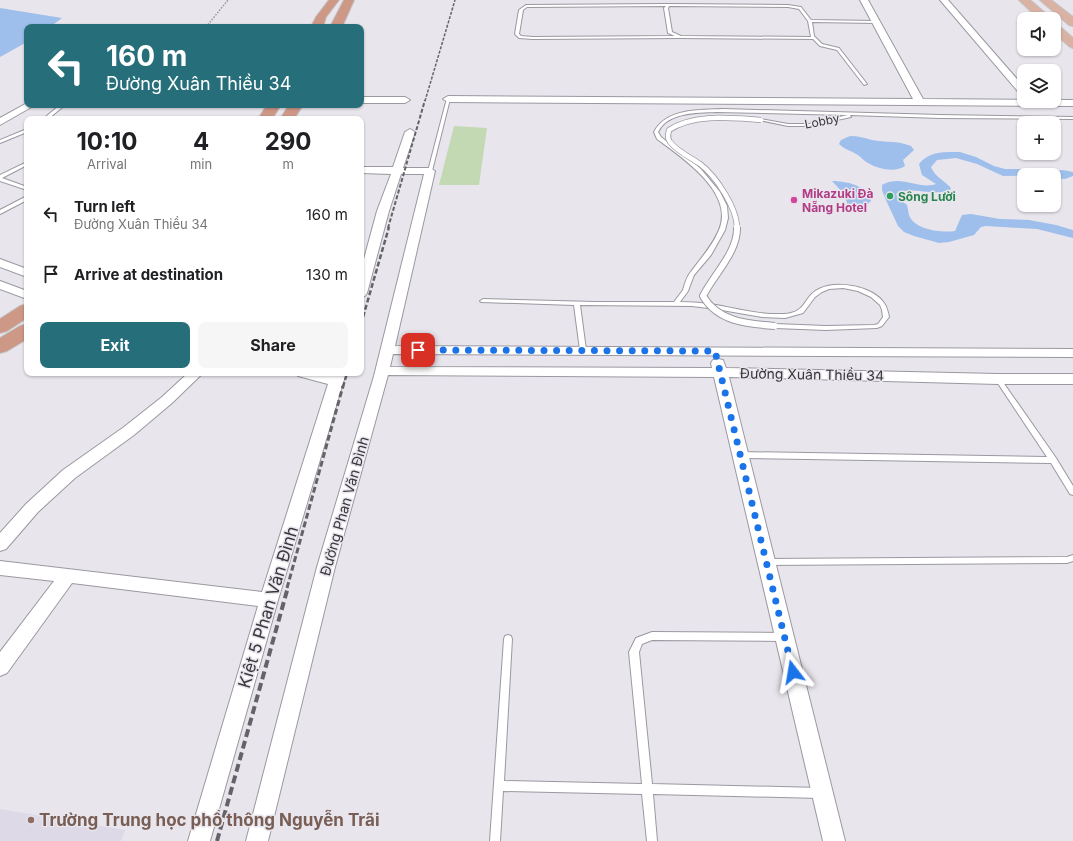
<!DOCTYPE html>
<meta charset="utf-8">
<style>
body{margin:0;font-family:Inter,sans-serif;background:#f6f6f6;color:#202124;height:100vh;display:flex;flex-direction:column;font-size:15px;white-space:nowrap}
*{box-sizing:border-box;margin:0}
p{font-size:13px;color:#757577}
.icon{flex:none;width:22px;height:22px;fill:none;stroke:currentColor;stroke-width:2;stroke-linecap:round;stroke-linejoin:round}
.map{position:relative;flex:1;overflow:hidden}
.details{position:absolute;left:24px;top:116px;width:340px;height:260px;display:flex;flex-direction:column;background:#fff;border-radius:8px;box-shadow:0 1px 3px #0004}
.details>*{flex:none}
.banner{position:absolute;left:24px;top:24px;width:340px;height:84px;border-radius:8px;box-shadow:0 1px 3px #0004;background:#266f7a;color:#fff;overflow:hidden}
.fabs{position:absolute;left:1017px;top:12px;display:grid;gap:8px}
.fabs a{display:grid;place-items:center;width:44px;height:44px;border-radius:8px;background:#fff;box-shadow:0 1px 3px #0004;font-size:20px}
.pin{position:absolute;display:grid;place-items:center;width:34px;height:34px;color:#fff;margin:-17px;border-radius:8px;box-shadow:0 2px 6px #0006}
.me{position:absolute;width:44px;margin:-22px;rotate:346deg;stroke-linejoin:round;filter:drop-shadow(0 0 3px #0008)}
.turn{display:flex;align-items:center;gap:14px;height:84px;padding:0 16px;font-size:18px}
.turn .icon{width:52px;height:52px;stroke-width:2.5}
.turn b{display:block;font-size:28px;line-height:34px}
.eta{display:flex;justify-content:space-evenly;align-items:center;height:68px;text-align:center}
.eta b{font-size:24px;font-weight:700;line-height:28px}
.action{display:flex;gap:8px;margin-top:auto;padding:8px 16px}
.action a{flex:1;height:46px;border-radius:8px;background:#266f7a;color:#fff;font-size:16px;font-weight:700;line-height:46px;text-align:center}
.action a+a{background:#f6f6f6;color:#202124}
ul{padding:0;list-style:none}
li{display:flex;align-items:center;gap:12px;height:60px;padding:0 16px}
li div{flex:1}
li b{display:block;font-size:15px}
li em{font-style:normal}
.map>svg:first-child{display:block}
.built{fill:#ddd9e7}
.green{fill:#c2d9b3}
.water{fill:#9ebfeb}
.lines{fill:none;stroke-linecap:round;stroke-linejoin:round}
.service-casing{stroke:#9a98a0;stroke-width:2}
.minor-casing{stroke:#9a98a0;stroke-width:2}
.primary-casing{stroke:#c3c3c4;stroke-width:2}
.trunk-casing{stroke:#c3c3c4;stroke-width:2}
.path{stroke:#97959b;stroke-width:1.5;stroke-dasharray:1.5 1.5;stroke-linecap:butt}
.service{fill:#fff;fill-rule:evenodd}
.minor{fill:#fff;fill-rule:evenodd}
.primary{fill:#dab2a4;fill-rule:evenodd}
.trunk{fill:#ce9886;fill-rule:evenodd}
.rail-far4{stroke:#656368;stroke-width:1.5;stroke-dasharray:3 1.5;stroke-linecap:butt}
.rail-far3{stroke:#656368;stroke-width:2;stroke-dasharray:4 2;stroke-linecap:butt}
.rail-far2{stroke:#656368;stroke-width:2.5;stroke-dasharray:5 2.5;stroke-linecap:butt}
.rail-far1{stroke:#656368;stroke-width:3;stroke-dasharray:6 3;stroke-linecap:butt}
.rail{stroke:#656368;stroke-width:4;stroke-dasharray:8 4;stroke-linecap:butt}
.service-bridge-far1-casing{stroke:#9a98a0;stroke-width:6;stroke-linecap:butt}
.service-bridge-casing{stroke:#9a98a0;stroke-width:8;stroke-linecap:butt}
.service-bridge-far1{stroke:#fff;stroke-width:4.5}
.service-bridge{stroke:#fff;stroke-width:6}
.route{stroke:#1a73e8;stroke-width:7;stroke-dasharray:0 12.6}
.leisure-dot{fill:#2e9e5b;stroke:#e8e5ed;stroke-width:1.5}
.hotel-dot{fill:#d1479c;stroke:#e8e5ed;stroke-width:1.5}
.education-dot{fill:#8d6e63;stroke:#e8e5ed;stroke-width:1.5}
.labels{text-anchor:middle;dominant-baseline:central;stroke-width:3;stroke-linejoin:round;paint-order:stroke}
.far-street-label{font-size:12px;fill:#38373b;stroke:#e8e5ed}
.far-hotel-label{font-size:12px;font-weight:bold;fill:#b23c85;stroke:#e8e5ed;text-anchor:start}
.far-leisure-label{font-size:12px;font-weight:bold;fill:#27864d;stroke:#e8e5ed;text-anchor:start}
.street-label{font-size:14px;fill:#38373b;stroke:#e8e5ed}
.near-street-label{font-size:17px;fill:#38373b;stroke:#e8e5ed}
.near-education-label{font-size:17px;font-weight:bold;fill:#785e54;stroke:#e8e5ed;text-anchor:start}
</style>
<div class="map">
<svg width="1073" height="841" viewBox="0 0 1073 841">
<rect width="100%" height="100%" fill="#e8e5ed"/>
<polygon class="built" points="0,809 125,830 121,841 0,841"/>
<polygon class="green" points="454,126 487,128 479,185 439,185"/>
<g class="water">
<polygon points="0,8 62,18 50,27 27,27 27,42 0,57"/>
<path d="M850,136C858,136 865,138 872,140C886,143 897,140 911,146L914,150L903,160L905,166C895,173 878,169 868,163C864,161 862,158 858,155C852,151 845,150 839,144L841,140Z"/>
<path d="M960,152L976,157L994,166L1005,169H1026L1047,172L1063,170L1073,172V176L1065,179L1054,178V175L1003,176L977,164L956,158L937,160L931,167C935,177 944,180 951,188L950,190C934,197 910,185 896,194L899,199L907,205C908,208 908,212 909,215C914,230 942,233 955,231L962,215L971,214L1000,219L1029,220L1056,225L1073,230V238L1037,229L986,226L981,227L974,235L949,242L939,243L914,236L904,232L898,226L885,198L882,190V185C902,174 918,190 936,184L922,175L919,164C929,151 944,152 960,152Z"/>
<path d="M832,181C845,181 868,185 871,201C865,208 858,209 849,209L844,194Z"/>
</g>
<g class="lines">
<g class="service-casing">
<g id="service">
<path d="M668,4L788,5L801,7L811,20L877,21L876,23L812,22L814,36L822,44L839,48L867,84L864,85L837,50L820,46L813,39L681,38L533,39L519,38L515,34L519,10L526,5ZM666,6L664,8L668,33L675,36L533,37L521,36L519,34L523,10L527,7ZM669,6L788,7L799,9L808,21L811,37L681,36L672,32L668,8Z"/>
<polygon points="447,98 450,99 432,171 430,172 428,171"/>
<polygon points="60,105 65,105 48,119 43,119"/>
<path d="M723,109L940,115L1073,117V119L940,118L850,115L851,117L809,126H788L759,120L761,119L788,124H809L848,115L716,112C696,113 668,112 658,132L661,137L700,168L720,192L727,206L728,218L725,230L711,255L694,275L688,291L680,302C692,302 704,303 716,305C739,309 760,315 783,314C808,313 802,297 819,289C837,280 872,286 884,303C887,307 888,312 889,317L882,326L877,328L826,330L775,328L772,326L775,324L826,326L874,325L878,324L883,317L882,310L880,305L871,297L858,291L843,288L829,289L822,292L815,297L803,313L785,318L762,317L716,309L692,306L580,305L586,350L583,352L580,350L574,305L481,302L480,301L483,299L595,302H674C677,298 680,294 683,290C685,284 686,278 690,273C700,259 712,247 719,230C735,193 683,158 657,139L654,132C666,108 700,110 723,109Z"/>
<polygon points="27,129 27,132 0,143 0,140"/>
<polygon points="27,162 27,165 2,178 27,187 27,190 0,181 0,175"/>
<polygon points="27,196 27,200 0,214 0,210"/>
<polygon points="998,377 1000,378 1056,458 1073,486 1073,495 1070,494 1051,463 741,458 737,455 741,452 1047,457 995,379"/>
<polygon points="1073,555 1073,561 1067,563 766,565 763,564 762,562 763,560 766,559 1067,557"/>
<polygon points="652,632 785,633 788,634 789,637 788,640 785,641 652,640 642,644 639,652 652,784 820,788 824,789 825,793 824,797 820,798 653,794 657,841 647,841 642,794 503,791 500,841 490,841 504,639 505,636 508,635 511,636 512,639 504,781 642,784 629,652 636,638"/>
</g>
</g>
<g class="minor-casing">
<g id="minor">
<polygon points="860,0 868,0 923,99 1073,100 1073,106 448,102 443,99 448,96 913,99"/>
<polygon points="940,0 948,0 1024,87 1024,96 1021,95"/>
<polygon points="361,97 405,97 410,100 405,103 361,103"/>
<polygon points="27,103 27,105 35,105 0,125 0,118"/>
<polygon points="410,129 415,132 403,168 430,168 435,171 395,346 1073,349 1073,357 393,354 390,367 712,368 711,363 713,360 718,359 723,360 726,368 998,374 1073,374 1073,384 998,384 729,377 845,841 823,841 714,377 388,375 335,567 268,841 246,841 317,567 374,376 424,174 401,174 389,211 367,293 365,296 361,297 361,270 377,211 391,174 361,173 361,167 393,167 405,132"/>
<polygon points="0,259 27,269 27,277 0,267"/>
<polygon points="0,281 27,291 27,299 0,289"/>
<polygon points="188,373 203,373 172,403 134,435 75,478 38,512 6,549 0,551 0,533 26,504 63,470 124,427 162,397"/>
<polygon points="296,373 320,373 331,376 332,373 346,373 278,600 210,841 188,841 258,606 72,583 7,673 0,676 0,652 54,581 0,575 0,561 262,592 328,384 298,376"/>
</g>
</g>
<g class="primary-casing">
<g id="primary">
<polygon points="1019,0 1030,0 1052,19 1039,19"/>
<polygon points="1040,0 1051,0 1073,17 1073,26 1069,25"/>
<polygon points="1054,24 1058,25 1073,38 1073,48 1069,46 1054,33"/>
</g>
</g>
<g class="trunk-casing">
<g id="trunk">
<polygon points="329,0 339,0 326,17 323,27 311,27 316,17"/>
<polygon points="344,0 354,0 342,27 330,27"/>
<polygon points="267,105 281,105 272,119 258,119"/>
<polygon points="289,105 303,105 294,119 280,119"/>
<polygon points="27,304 27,318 7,331 0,333 0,319 20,306"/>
<polygon points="27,324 27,339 7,351 0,353 0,338 20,326"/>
</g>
</g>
<polyline class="path" points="206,27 228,0"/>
<use href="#service" class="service"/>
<use href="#minor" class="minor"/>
<use href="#primary" class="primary"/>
<use href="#trunk" class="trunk"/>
<polyline class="rail-far4" points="425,101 455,0"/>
<polyline class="rail-far3" points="388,228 425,100"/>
<g class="rail-far2">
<polyline points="361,324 389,227"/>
<polyline points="343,387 347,373"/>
</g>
<polyline class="rail-far1" points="287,588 343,386"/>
<polyline class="rail" points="217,841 288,587"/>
<g class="service-bridge-far1-casing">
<path id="service-bridge-far1" d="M737,228C737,208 716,176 700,164C690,157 678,152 670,142C667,138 668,135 669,130C694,113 732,118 761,120"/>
</g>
<g class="service-bridge-casing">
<path id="service-bridge" d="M737,227C738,252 714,274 703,296C718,322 748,324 775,326"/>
</g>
<use href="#service-bridge-far1" class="service-bridge-far1"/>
<use href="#service-bridge" class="service-bridge"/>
</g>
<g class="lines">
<polyline class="route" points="418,350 715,351 793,672"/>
</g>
<circle class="leisure-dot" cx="890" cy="196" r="4"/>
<circle class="hotel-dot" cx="794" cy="200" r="4"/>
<circle class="education-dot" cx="31" cy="820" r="4"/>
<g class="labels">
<g class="far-street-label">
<text transform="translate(822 121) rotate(-11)">Lobby</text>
</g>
<g class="far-hotel-label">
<text x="802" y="193">Mikazuki Đà<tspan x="802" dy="14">Nẵng Hotel</tspan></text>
</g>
<g class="far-leisure-label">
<text x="898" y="196">Sông Lười</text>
</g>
<g class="street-label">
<text transform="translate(812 374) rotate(1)">Đường Xuân Thiều 34</text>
<text transform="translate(344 506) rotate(-74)">Đường Phan Văn Đình</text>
</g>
<g class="near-street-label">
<text transform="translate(268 607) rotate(-73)">Kiệt 5 Phan Văn Đình</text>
</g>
<g class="near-education-label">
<text x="39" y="820">Trường Trung học phổ thông Nguyễn Trãi</text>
</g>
</g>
</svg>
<div class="fabs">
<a><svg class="icon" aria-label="sound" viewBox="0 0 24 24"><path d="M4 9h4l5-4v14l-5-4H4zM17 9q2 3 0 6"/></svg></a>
<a><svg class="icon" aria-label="layers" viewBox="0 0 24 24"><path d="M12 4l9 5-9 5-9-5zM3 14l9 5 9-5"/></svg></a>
<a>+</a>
<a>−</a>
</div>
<div class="pin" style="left:418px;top:350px;background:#d93025"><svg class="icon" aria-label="arrive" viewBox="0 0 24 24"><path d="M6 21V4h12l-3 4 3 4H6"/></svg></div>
<svg class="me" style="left:793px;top:672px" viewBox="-20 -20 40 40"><path d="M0-17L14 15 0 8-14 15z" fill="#1a73e8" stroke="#fff" stroke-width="4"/></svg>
<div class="banner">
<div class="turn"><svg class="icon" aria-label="left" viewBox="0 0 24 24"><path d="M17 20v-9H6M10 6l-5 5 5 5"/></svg><div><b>160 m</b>Đường Xuân Thiều 34</div></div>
</div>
<section class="details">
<div class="eta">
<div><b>10:10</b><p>Arrival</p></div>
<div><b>4</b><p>min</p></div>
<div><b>290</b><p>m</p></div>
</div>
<ul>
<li><svg class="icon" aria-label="left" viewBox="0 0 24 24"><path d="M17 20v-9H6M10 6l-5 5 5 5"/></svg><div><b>Turn left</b><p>Đường Xuân Thiều 34</p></div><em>160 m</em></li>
<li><svg class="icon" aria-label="arrive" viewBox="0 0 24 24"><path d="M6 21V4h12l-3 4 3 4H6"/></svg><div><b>Arrive at destination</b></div><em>130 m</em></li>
</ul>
<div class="action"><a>Exit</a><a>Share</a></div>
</section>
</div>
